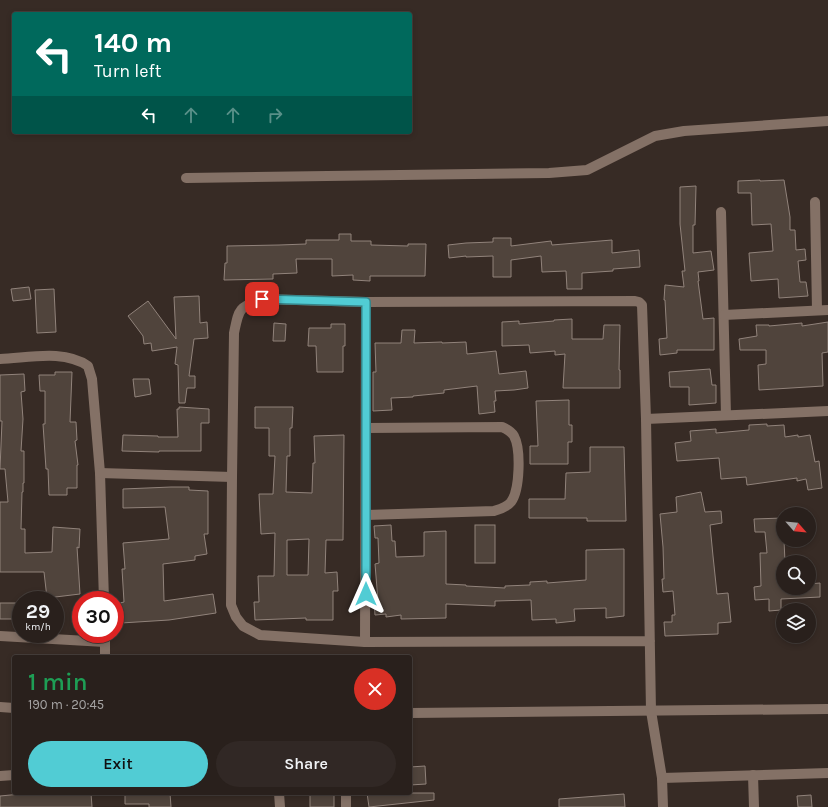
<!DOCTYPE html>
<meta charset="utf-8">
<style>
body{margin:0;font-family:Karla,sans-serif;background:#312825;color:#f1f3f6;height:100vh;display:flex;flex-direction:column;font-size:15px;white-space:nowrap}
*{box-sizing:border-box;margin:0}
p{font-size:13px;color:#a5a3a3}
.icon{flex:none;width:22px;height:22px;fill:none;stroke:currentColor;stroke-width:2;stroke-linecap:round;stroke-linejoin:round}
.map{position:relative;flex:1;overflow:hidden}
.side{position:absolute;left:12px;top:655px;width:400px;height:140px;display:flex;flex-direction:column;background:#29201c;border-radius:4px;box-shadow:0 2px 6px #0003,0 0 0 1px #453e3b}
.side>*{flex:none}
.banner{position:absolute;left:12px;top:12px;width:400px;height:122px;border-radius:4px;box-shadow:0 2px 6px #0003,0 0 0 1px #453e3b;background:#00695c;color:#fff;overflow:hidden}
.needle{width:26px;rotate:117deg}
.buttons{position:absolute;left:776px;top:507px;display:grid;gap:8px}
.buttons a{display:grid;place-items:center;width:40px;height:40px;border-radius:50%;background:#29201c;box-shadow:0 2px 6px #0003,0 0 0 1px #453e3b;font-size:20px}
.speed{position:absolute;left:12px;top:591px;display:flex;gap:8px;font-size:20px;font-weight:700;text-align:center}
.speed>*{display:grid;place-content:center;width:52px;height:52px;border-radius:50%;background:#29201c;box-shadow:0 2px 6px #0003,0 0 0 1px #453e3b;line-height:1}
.speed small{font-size:10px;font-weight:400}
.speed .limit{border:6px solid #d22;background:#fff;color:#111}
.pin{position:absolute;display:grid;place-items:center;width:34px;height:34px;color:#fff;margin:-17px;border-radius:8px;box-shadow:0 2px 6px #0006}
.me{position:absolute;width:44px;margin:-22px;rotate:0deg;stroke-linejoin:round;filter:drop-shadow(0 0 3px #0008)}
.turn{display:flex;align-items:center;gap:14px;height:84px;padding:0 16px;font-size:18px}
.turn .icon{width:52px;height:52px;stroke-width:2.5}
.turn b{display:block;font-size:28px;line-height:34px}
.lanes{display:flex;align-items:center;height:38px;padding:0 16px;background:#0003;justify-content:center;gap:20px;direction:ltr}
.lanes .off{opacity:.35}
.round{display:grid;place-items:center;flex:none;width:42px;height:42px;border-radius:21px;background:#312825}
.summary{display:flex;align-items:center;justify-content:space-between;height:68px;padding:0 16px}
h1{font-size:24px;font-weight:600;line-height:30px;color:#1e9e55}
.action{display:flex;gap:8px;margin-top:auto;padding:8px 16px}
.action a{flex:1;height:46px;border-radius:24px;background:#51ccd4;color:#111;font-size:16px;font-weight:600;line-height:46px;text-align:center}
.action a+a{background:#312825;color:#f1f3f6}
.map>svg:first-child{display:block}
.building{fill:#50443c;stroke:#91837b;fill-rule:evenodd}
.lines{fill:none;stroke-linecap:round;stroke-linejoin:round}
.minor{stroke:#847166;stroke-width:10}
.route-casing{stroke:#35858a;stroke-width:10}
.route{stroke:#51ccd4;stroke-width:7}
</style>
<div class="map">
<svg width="828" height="807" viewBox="0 0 828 807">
<rect width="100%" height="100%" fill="#372b25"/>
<g class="building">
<polygon points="760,180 760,181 784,180 790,217 790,230 795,230 796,250 805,249 806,260 798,261 800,282 806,282 808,296 779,298 778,279 751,281 749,253 773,251 771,224 752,225 751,193 738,193 738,181"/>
<polygon points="696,186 695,225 693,225 693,253 711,251 714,270 698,272 699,281 698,281 703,319 714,318 714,350 677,350 677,353 660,355 659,339 667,338 665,300 664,300 665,285 684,287 682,271 685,271 680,224 680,187"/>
<polygon points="339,234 351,234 351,241 371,241 371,245 408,246 408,244 426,244 425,276 370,276 370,281 353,280 353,275 332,276 332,259 296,259 297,273 273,274 273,279 224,280 225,263 227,263 227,246 279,245 306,244 306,240 339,240"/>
<polygon points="493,238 511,238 511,246 551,241 552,245 612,240 612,253 639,250 640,267 613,269 613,271 582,273 582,289 567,289 566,271 542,272 541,256 511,260 511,277 493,277 493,256 466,257 466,256 449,258 448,245 466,243 493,242"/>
<polygon points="29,287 31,299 13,301 11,289"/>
<polygon points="54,289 56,332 37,333 35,290"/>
<polygon points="199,296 200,323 207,322 208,338 194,339 189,376 195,376 195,388 187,388 185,403 179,403 178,365 175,364 177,347 152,351 151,343 144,344 143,336 128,316 148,301 176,339 174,297"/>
<polygon points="572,319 572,339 603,339 604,325 620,325 619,370 620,370 620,388 563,388 565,354 555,355 555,351 530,353 529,345 502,346 502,322 519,321 519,324 554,321 554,320"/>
<polygon points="828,322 828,352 822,353 823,386 759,390 758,365 766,364 766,350 740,350 739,339 757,336 756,325 769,325 769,326 802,323 802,326"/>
<polygon points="274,323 286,324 285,341 273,341"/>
<polygon points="331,324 345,324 345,346 343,346 343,372 317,372 316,346 308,346 309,328 331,328"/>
<polygon points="402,330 415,330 414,343 442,342 442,343 466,342 467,354 496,351 499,374 526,371 528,388 514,390 495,391 496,401 494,401 495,412 479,414 477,386 444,390 444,393 413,396 413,397 391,398 392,410 373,411 373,372 376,372 375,343 401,343"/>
<polygon points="710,369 712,385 716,385 716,403 689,405 689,387 670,387 669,372"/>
<polygon points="55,372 72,372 70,422 76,422 77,440 75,441 78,465 77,465 77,488 67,488 67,495 49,495 48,469 46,469 43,424 45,424 45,391 40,391 39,375 55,375"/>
<polygon points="24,374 25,391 21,392 23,419 21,451 24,451 24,483 23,483 23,492 22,492 21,529 25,529 25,553 52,552 53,527 80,529 79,548 77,547 80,594 47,598 44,572 0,572 0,502 8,502 5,469 0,469 2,421 0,421 0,375"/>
<polygon points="133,379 149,379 151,394 135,397"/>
<polygon points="569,400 569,425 572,425 572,442 568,442 568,464 530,464 530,446 538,446 536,401"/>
<polygon points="179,407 209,409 209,423 201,423 201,451 159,451 159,452 122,451 123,435 158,436 158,437 178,437 177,409 179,409"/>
<path d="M255,407H293L292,428H290V456H287L286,492L312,493L313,463H315L314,436L344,435L343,540H326L325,573L337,572L338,591H333V620H306V618L255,620L254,602H259L258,576H274L275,533L261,534L259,494H273L275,456H269V428H255ZM309,539L308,575H287V540Z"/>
<polygon points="767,424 767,426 784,425 785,437 798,435 798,437 810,435 815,462 819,461 822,488 808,490 806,479 797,481 797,478 747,485 746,477 721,479 719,458 677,461 675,443 691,441 690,431 716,429 716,433 749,430 749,425"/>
<polygon points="590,447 624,447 626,521 587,521 587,518 529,518 529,499 565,499 566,473 590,472"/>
<polygon points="171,487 189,487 189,490 208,491 208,534 204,534 207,554 195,556 195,560 163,564 164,601 213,594 216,613 169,620 121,623 120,603 124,602 122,569 125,569 123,543 169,539 165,507 123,508 123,489"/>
<polygon points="701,492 705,512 721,511 722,523 710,525 713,556 717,594 728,593 731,622 718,623 718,634 665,636 664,622 672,622 672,615 675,615 673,591 663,592 662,579 664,579 663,547 660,514 677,512 676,497"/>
<polygon points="783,518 783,540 784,540 785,562 783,562 783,566 782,566 783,588 809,588 809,584 820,583 820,597 781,599 781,610 769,611 769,599 755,600 754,587 761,586 760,553 767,553 765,532 755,532 754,519"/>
<polygon points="391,525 392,541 395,541 396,557 424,556 424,532 446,531 446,584 466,585 466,586 505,588 505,586 530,585 530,582 547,581 547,583 586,580 586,550 624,549 624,616 606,618 606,608 574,609 575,621 556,623 556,619 532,620 531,600 495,601 495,606 446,604 446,618 401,619 401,615 386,617 386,614 375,615 374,601 378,601 375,564 379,563 378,538 375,538 374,526"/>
<rect x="475" y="525" width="20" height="38"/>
<rect x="0" y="603" width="21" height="16"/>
<polygon points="425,766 426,784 410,785 410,767"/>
<polygon points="21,793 91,793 92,807 0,807 0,796 21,794"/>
<polygon points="125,793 170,793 171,807 149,807 149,804 125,804"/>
<rect x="310" y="793" width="24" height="14"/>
<polygon points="367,793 434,793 434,800 369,807"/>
<polygon points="624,794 625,807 559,807 559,799"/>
<polygon points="811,795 812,807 798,807 797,796"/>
</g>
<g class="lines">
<g class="minor">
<polyline points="186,178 549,173 587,170 655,136 684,131 828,121"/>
<polyline points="815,202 817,310"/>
<polyline points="721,212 726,415"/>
<polyline points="724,315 828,310"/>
<path d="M0,359C28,358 64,349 88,366L92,379L100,473L104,600"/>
<polyline points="646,419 828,411"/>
<path d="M366,428L502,427C507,429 511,431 514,436C521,449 520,490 511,502C507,507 500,509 494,511L366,515"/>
<polyline points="100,473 232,477"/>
<polyline points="105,634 105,657"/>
<polyline points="0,636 105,642"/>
<path d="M650,641L365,642L260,635L243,626L236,617L231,605L232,477L234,333C239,309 238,308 261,299L366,302L635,301L639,302L642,305L646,419L651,711L662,778L663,807"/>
<polyline points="365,642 366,302"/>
<polyline points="0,707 14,708"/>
<polyline points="410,713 828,709"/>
<polyline points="753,775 754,807"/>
<polyline points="0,776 14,775"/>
<polyline points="662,778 828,773"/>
<polyline points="279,793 280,807"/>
<polyline points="346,793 346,807"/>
</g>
</g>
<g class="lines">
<g class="route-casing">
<polyline id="route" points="262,299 366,302 366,594"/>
</g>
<use href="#route" class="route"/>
</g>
</svg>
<div class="buttons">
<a><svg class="needle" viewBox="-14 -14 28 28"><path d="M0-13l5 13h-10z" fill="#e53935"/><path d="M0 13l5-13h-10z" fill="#a5a3a3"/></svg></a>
<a><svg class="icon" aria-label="search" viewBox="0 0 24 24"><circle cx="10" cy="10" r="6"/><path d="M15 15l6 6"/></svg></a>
<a><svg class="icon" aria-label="layers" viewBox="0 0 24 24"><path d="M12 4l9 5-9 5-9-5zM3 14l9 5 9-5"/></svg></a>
</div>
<div class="speed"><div>29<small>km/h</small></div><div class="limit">30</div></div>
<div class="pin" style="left:262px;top:299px;background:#d93025"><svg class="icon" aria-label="arrive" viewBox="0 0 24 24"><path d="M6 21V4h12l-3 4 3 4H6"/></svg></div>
<svg class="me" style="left:366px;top:594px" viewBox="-20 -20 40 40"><path d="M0-17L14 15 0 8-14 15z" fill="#51ccd4" stroke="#fff" stroke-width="4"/></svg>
<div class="banner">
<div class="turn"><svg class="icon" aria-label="left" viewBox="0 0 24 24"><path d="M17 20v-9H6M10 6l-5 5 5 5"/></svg><div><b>140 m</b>Turn left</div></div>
<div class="lanes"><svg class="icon" aria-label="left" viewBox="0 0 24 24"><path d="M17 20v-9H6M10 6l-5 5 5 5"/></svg><svg class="icon off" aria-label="ahead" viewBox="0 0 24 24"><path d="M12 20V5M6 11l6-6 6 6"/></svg><svg class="icon off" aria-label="ahead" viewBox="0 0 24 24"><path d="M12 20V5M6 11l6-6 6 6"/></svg><svg class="icon off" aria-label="right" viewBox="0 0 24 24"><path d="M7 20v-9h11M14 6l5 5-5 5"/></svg></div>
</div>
<section class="side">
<div class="summary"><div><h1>1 min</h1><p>190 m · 20:45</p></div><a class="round" style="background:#d93025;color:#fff"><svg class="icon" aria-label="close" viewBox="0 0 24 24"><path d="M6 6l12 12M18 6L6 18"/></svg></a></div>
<div class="action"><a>Exit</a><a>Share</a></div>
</section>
</div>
